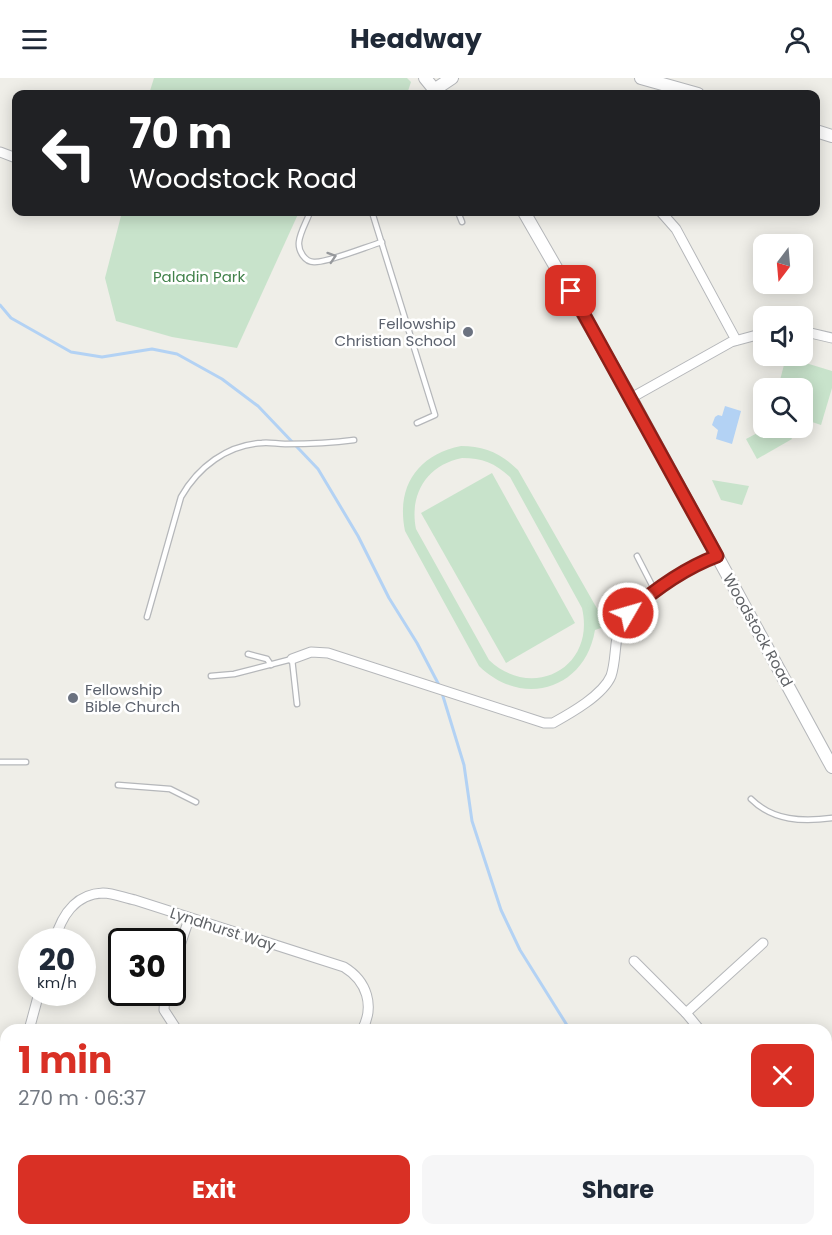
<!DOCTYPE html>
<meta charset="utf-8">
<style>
body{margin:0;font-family:Poppins,sans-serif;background:#f6f6f7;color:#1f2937;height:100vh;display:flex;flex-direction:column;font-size:22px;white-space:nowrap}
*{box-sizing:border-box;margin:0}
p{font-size:20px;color:#747a83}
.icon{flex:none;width:33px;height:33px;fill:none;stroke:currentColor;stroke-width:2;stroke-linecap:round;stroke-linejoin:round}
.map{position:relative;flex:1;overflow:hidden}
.drawer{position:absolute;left:0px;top:946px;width:832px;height:212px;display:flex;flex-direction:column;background:#fff;border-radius:18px 18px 0 0;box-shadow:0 3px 15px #0003}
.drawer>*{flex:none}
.guide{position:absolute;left:12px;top:12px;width:808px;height:126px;border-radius:12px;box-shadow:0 3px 15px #0003;background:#202124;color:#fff;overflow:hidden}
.needle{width:39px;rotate:196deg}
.buttons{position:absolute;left:753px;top:156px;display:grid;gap:12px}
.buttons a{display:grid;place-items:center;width:60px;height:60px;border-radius:12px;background:#fff;box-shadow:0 3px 15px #0003;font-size:30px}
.speed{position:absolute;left:18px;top:850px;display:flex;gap:12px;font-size:30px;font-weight:700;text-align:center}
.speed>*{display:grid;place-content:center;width:78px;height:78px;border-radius:50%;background:#fff;box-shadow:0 3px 15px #0003;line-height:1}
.speed small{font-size:15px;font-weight:400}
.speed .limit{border:3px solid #111;border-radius:9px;background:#fff;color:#111}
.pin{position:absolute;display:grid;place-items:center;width:51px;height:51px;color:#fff;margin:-26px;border-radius:12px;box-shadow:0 3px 9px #0006}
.me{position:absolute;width:66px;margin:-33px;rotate:52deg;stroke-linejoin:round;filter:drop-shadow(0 0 4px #0008)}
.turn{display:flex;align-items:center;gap:21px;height:126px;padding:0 18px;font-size:27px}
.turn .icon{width:78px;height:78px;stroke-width:2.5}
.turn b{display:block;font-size:42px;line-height:51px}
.round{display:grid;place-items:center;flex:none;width:63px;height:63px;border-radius:12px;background:#f6f6f7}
.head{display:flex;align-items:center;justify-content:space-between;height:102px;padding:0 18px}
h1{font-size:36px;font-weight:700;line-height:45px;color:#d93025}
.primary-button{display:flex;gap:12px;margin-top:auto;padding:12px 18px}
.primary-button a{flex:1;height:69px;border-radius:12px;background:#d93025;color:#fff;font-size:24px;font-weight:700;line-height:69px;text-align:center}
.primary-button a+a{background:#f6f6f7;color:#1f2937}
header{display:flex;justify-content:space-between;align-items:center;height:78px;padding:0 18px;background:#fff;font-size:27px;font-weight:700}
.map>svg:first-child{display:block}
.green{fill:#c8e3cb;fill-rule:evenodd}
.water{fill:#b3d2f4}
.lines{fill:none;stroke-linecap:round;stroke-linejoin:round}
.stream{stroke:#b3d2f4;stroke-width:3}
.service-casing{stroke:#b5b7ba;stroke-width:7}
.minor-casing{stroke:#b5b7ba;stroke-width:11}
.tertiary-casing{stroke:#b5b7ba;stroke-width:14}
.primary-casing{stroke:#e0cb71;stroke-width:17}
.service{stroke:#fff;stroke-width:4.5}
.minor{stroke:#fff;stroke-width:9}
.tertiary{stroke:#fff;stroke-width:12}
.primary{stroke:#f5f1b7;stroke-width:15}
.oneway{stroke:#97999c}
.route-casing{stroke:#8d1f18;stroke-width:15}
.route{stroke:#d93025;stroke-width:10}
.worship-dot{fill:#6b7280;stroke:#fff;stroke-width:2}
.labels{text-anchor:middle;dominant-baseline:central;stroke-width:5;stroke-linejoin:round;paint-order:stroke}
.park-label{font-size:15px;fill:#42824b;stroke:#fff}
.worship-label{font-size:15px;fill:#5b616d;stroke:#fff;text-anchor:end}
.street-label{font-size:15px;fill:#5f6266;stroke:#fff}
</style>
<header><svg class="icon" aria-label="menu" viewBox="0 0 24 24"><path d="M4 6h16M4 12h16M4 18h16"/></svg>Headway<svg class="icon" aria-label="person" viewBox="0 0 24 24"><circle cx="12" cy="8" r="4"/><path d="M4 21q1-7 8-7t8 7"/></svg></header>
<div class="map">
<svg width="832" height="1157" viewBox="0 0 832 1157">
<rect width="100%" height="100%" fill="#efeee8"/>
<g class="green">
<polygon points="154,0 407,0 411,4 407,16 149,16"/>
<polygon points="122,134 299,134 237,270 172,259 116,243 105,200"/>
<polygon points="786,279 832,293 832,310 821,347 803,341 802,310 778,310"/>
<polygon points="767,350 785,350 792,361 757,381 746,361"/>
<path d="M461,368C484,368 501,375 518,392L607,548L595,552C585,612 522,630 479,588L405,453C396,409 417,377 461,368ZM462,380C482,380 495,385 510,399L582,530C596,590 532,623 489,582L416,451C409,416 427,387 462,380Z"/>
<polygon points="492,395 575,545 506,585 421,435"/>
<polygon points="712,402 749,408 742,427 721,422"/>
</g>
<polygon class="water" points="725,328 741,333 732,366 716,361 718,352 712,347 715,339 718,337 722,338"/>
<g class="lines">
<g class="stream">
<polyline points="0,227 11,240 71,274 102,279 152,271 177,276 222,301 258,328 318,391 358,458 389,520 417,565 440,609"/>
<polyline points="442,615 464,687 472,743 501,832 520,872 570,952"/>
<polyline points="667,1152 668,1157"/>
</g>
<g class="service-casing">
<g id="service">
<path d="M310,134C307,143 300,154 299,164C298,173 305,184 314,184C327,185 368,168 382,164"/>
<polyline points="372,134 435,337 417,345"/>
<polyline points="458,134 462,144"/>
<polyline points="637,478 655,513"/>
<path d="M147,539L181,419C198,389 227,367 262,365C269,364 277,366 285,366C308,366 332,365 354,362"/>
<polyline points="248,576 267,581 271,587"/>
<polyline points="211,598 234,596 292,581 297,626"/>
<polyline points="0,684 26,684"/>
<polyline points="118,707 170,711 196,724"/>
<path d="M751,721C773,743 803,744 832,740"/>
</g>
</g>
<g class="minor-casing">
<g id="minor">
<polyline points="0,74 16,80"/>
<polyline points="661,134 676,151 736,262"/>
<polyline points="802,253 832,260"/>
<polyline points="631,320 731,264 764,255"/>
<path d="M292,581L311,574L328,575L544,645H553C571,635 603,617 611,598C618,578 612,551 628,535C654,512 685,489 717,478"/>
<path d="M54,864C61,839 74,816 103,815C113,815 125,820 135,822L344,889C367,903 375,928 362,952"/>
<polyline points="634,883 686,935 700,952"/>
<polyline points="172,891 189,841"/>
<polyline points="165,915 164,932 177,952"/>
<polyline points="686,935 763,865"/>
<polyline points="29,952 39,915"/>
<polyline points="0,1037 6,1021"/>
<polyline points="201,1152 212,1154 222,1152"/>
<polyline points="572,1152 576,1157"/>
<polyline points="809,1152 810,1157"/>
<polyline points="512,1157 515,1152"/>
</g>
</g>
<g class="tertiary-casing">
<g id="tertiary">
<polyline points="425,0 438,16"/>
<polyline points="641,0 698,16"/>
<polyline points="434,12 452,0"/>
<polyline points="816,53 832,58"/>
<polyline points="524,134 631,320 832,689"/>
</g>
</g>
<g class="primary-casing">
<g id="primary">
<polyline points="0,1069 6,1075"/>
<polyline points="0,1107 6,1113"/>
<polyline points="43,1152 46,1157"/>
<polyline points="77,1152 80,1157"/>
</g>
</g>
<use href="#service" class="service"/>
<use href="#minor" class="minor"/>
<use href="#tertiary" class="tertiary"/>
<use href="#primary" class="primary"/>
</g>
<defs><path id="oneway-chevron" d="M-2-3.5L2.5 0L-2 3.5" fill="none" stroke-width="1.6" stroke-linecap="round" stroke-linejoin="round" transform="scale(1.5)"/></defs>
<use class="oneway" href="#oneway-chevron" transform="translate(332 179) rotate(-18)"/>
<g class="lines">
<g class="route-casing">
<path id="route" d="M571,213L717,478C685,490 654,512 628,535"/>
</g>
<use href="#route" class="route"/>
</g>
<g class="worship-dot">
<circle cx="468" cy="254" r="6"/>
<circle cx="73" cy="620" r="6"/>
</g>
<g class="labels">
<g class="park-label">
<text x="199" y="198">Paladin Park</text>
</g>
<g class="worship-label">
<text x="456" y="245">Fellowship<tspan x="456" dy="17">Christian School</tspan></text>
<text x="85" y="611" text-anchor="start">Fellowship<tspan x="85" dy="17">Bible Church</tspan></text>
</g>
<g class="street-label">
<text transform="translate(758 552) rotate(61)">Woodstock Road</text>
<text transform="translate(223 851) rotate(18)">Lyndhurst Way</text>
</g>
</g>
</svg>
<div class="buttons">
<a><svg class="needle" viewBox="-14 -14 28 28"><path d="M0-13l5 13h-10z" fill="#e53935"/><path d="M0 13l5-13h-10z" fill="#747a83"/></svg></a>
<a><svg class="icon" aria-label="sound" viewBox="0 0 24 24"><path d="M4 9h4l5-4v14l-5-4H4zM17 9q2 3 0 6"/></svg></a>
<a><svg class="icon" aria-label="search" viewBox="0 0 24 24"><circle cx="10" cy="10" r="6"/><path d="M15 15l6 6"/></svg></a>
</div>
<div class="speed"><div>20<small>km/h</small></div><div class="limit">30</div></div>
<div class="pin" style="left:571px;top:213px;background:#d93025"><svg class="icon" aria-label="arrive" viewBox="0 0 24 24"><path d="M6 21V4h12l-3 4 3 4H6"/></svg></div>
<svg class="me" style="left:628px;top:535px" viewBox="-20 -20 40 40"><circle r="17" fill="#d93025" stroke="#fff" stroke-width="3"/><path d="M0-11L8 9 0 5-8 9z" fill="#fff"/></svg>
<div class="guide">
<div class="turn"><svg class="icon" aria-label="left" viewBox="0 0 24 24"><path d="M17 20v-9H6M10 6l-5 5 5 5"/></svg><div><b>70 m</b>Woodstock Road</div></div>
</div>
<section class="drawer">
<div class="head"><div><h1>1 min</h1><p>270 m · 06:37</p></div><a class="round" style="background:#d93025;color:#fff"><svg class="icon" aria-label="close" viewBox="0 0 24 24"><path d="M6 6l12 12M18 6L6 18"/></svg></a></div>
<div class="primary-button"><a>Exit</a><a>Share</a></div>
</section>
</div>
